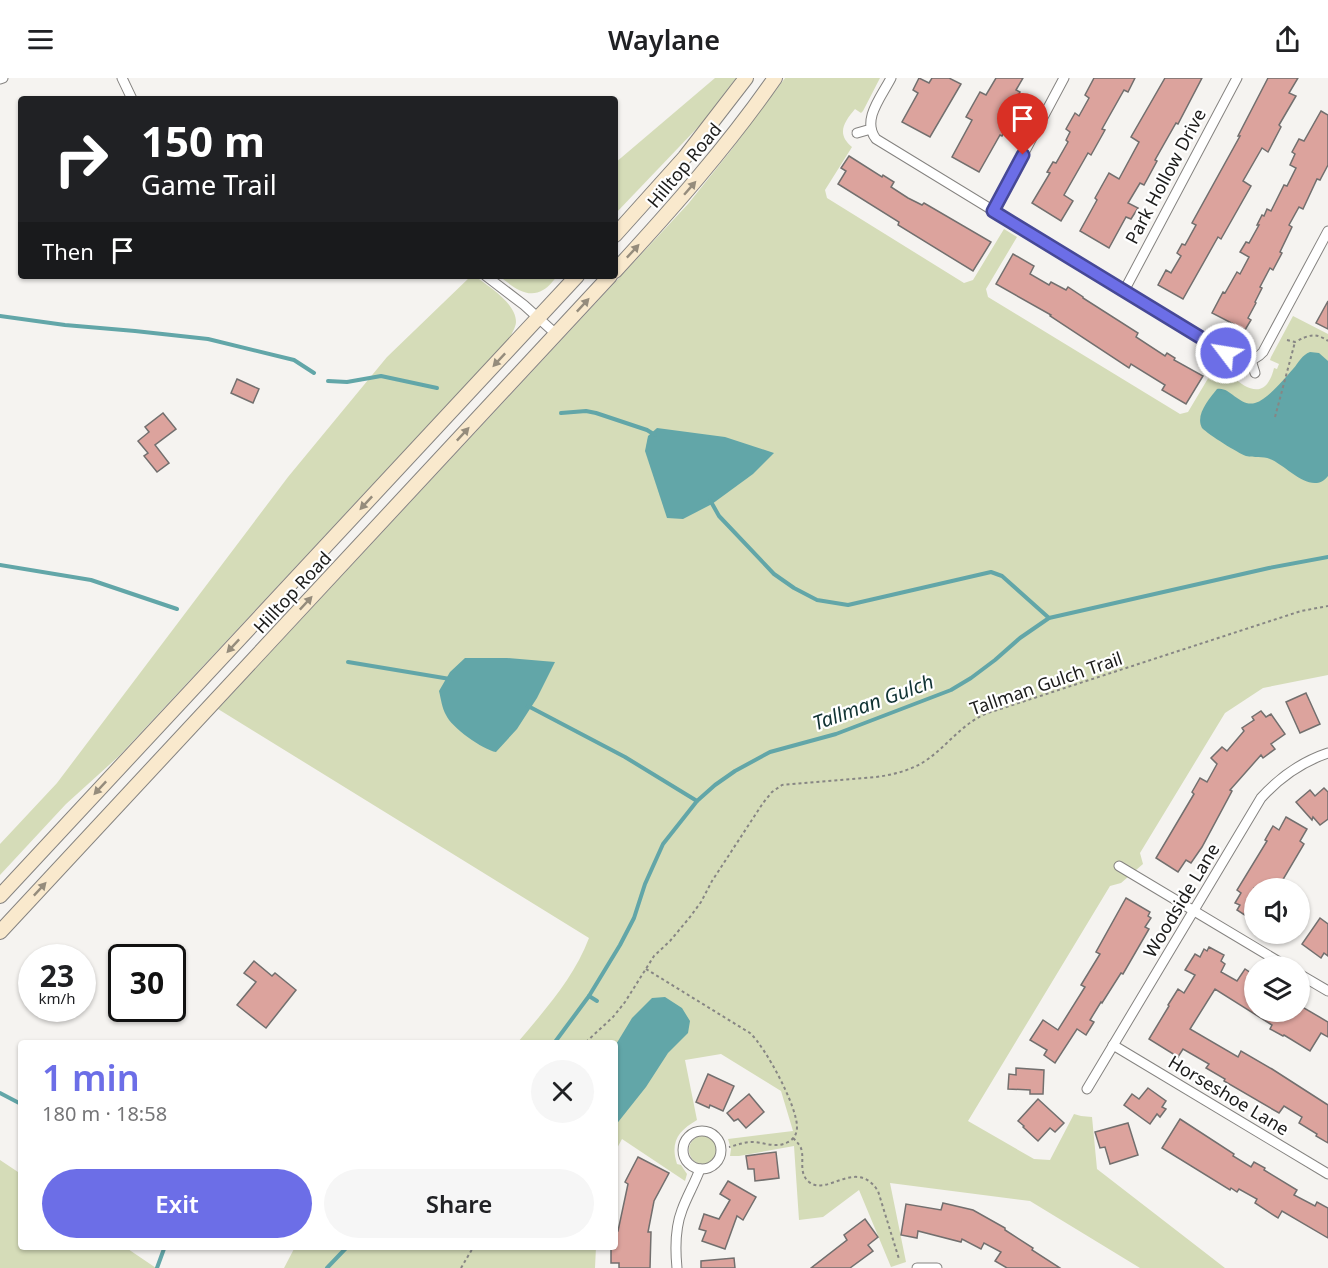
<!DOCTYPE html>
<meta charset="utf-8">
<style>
body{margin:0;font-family:"Noto Sans",sans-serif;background:#f6f6f6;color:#202124;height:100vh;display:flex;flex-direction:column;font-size:22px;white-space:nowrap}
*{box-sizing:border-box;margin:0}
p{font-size:20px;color:#757577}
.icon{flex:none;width:33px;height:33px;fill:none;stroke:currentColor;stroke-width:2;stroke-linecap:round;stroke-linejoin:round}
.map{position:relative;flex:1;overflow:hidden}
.sheet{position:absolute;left:18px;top:962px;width:600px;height:210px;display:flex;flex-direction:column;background:#fff;border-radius:6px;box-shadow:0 2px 4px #0004}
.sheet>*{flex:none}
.top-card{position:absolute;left:18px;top:18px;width:600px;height:183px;border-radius:6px;box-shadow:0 2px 4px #0004;background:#202124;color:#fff;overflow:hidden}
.buttons{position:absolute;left:1244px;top:800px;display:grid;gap:12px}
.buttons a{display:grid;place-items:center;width:66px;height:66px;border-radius:50%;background:#fff;box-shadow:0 2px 4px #0004;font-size:30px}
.speed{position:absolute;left:18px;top:866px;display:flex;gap:12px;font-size:30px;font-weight:700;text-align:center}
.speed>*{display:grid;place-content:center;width:78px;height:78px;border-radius:50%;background:#fff;box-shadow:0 2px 4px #0004;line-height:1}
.speed small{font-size:15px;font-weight:400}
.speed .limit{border:3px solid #111;border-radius:9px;background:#fff;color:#111}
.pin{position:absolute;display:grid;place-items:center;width:51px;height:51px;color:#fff;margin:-62px -26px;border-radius:50% 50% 50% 0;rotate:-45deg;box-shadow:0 0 6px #0007}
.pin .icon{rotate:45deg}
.me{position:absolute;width:66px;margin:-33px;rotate:301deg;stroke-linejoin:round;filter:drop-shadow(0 0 4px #0008)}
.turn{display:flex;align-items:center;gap:21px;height:126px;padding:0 24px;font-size:27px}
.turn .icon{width:78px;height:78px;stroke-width:2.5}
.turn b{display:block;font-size:42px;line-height:51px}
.then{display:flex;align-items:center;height:57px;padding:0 24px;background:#0003;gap:12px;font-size:22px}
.round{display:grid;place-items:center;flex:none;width:63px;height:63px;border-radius:32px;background:#f6f6f6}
.overview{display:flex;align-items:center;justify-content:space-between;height:102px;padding:0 24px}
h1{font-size:36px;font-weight:600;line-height:45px;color:#6c6ee7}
.primary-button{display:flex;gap:12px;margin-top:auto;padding:12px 24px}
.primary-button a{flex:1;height:69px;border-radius:36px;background:#6c6ee7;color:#fff;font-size:24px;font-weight:600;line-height:69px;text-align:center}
.primary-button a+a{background:#f6f6f6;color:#202124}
header{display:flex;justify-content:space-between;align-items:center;height:78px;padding:0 24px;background:#fff;font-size:27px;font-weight:600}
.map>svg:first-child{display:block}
.green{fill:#d5dcb8}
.water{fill:#62a6a8}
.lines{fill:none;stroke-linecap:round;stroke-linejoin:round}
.stream{stroke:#62a6a8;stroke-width:4}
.building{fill:#dca39d;stroke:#726f6e;stroke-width:1.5}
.street-casing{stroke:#858380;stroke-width:11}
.secondary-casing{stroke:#858380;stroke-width:16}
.path{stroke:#878684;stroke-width:2;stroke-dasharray:3 3;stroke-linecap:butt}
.street{stroke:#fff;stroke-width:9}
.secondary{stroke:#f9e9cd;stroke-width:14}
.oneway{fill:#958c7c}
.route-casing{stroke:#464896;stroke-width:15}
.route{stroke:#6c6ee7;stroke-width:10}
.labels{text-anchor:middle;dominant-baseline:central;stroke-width:4.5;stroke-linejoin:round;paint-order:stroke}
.street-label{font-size:18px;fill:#1b1b1a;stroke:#fff}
.water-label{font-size:20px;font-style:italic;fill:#103233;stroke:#fff}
</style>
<header><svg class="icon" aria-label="menu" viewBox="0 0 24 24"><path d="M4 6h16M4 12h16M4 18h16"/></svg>Waylane<svg class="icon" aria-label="share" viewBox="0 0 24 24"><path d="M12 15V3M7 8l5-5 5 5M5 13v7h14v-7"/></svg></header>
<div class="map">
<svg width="1328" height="1190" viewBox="0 0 1328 1190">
<rect width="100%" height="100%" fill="#f5f3f0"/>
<g class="green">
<polygon points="715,0 736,0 701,46 615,136 615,85"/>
<path d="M785,0H880L863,33L861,35L855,31C844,44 836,56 852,69L825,112L827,120L964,205L973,202L1004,151L1017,159L986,211L988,219L1180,336L1188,334L1219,282L1235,292L1232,298C1250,315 1267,319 1274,290L1277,291L1279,286L1270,282L1271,279L1293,238L1328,256V597L1263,610L1225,635L1140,775L1143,786L1121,805L1110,808L968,1043L1034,1081L1050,1082L1074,1036L1081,1038L1092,1039L1097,1091L1225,1190H1140L1030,1123L890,1105L906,1184L891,1189L859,1112L823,1139L799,1142L794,1068L739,1078H730L731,1071L728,1061L793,1053L781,1013L721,976L685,982L697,1042C678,1053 670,1064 677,1086L681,1087L687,1096L685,1103L622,1061L615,1074V964H518C544,933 574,900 589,860L218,631L688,126L732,71Z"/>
<path d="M471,198H475C488,208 516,225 516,244C516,248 512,255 511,258L119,678L66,726L0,797V766L57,705L288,399L387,279Z"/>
<path d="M499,198H557C553,203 549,209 543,212C527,222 511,207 499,198Z"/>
<circle cx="703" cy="1072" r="14"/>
<polygon points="0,1082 21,1096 21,1168 125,1169 156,1190 0,1190"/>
<polygon points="295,1169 295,1168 596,1169 595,1190 284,1190"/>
</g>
<g class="water">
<path d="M1310,274L1319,275L1328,283V398C1312,419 1286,387 1270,381C1263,378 1254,380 1246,378C1238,375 1209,357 1202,350C1195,337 1209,321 1217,311C1230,308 1239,329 1255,325C1268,321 1284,301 1293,291C1299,284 1302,277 1310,274Z"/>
<polygon points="657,350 725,359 774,375 753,396 712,426 683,441 667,440 645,373 648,358"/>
<path d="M465,580H507L555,584L537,620L517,651L496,674C483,672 451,649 446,637C442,630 441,621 439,613L450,594Z"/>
<polygon points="665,919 682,930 690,943 688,955 668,975 646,1009 615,1048 615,968 632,940 652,920"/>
</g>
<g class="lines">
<g class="stream">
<polyline points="0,238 65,247 135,253 208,261 294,282 314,295"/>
<polyline points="328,303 347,304 381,298 437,310"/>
<polyline points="561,335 586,333 596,335 647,352 655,357"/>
<polyline points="710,422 719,438 774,496 794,510 817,522 848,527 991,494 1002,498 1049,540"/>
<polyline points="0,487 91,502 177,531"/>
<polyline points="348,584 450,601"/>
<polyline points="528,628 625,679 697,723"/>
<polyline points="589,918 597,923"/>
<polyline points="555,964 589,918 620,867 634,840 645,806 663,766 697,723 715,707 735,693 770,674 836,656 951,612 971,600 995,582 1020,560 1049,540 1269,490 1328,479"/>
<polyline points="0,1015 21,1026"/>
<polyline points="157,1190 165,1168"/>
<polyline points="327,1190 348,1168"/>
</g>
</g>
<g class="building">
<polygon points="919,0 929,5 932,0 949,0 961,6 930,59 902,44 918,15 913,12"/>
<polygon points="996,0 1023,0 1016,12 1020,14 1014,25 1011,23 999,43 1008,48 1002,58 1000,57 979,94 952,79 972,42 966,39 980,14 986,17"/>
<polygon points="1094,0 1135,0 1128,14 1124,12 1102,51 1105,52 1091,77 1088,75 1064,117 1073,123 1061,143 1032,125 1050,95 1047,94 1053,84 1056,85 1068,64 1066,62 1070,54 1066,51 1075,35 1079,38 1089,20 1085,17"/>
<polygon points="1165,0 1202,0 1178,46 1176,45 1155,82 1157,83 1144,107 1140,105 1128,125 1138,130 1131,141 1126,139 1109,170 1080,153 1097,122 1095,120 1109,95 1119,101 1139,64 1131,59"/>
<polygon points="1268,0 1298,0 1289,15 1296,18 1279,47 1281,49 1268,74 1262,70 1243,103 1251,108 1221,161 1218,159 1183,221 1158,207 1166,192 1171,195 1181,178 1177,175 1182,166 1185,167 1196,147 1192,145 1240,58 1238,58"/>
<polygon points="1321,33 1328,37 1328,87 1320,102 1317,101 1303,131 1299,129 1289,147 1292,149 1280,174 1282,175 1273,192 1270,190 1260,209 1262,210 1255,224 1256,225 1248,240 1251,242 1245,252 1212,235 1223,214 1225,215 1237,194 1240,196 1249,179 1240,174 1246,164 1249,165 1259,147 1257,147 1262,137 1264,138 1267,131 1271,133 1284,107 1287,108 1296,90 1290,87 1295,76 1292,74 1299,61 1304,63"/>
<polygon points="849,78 882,99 883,97 894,104 891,109 908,120 922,127 924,125 991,164 973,193 898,147 899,144 838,106 846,93 841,90"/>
<polygon points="1013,176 1034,188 1030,196 1049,207 1051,204 1066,212 1068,209 1083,219 1083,220 1138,255 1136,259 1165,278 1167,275 1175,280 1174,282 1203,298 1186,326 1162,312 1165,307 1131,286 1129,290 1050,238 1051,237 996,206"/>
<polygon points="1328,223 1328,251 1316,245"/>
<polygon points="237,301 259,311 253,325 231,315"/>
<polygon points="163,335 176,351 155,367 169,385 157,394 144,378 148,375 138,363 149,354 145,349"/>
<polygon points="1306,615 1320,646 1300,655 1286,624"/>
<polygon points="1261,633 1266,639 1271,636 1285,656 1271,666 1275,671 1263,680 1261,677 1230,712 1232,713 1202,769 1191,785 1186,782 1178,794 1156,780 1194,716 1192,714 1200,700 1207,704 1217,686 1211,680 1222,669 1227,673 1244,653 1242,650 1254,642 1252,639"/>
<polygon points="1324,710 1328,714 1328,741 1320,747 1313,739 1312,742 1296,724 1310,712 1315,718"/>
<polygon points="1286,739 1307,751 1300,763 1304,766 1278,810 1254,810 1254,843 1237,832 1240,827 1235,825 1241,815 1237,812 1267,763 1265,762 1273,748 1279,752"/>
<polygon points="1126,820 1150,834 1148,838 1151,840 1145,849 1149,851 1123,896 1121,895 1102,925 1101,924 1090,942 1094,944 1086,957 1077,951 1055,985 1044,977 1047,972 1030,962 1043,942 1058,952 1085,909 1081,907 1100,876 1096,874"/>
<polygon points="1320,840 1328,846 1328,878 1324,875 1321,880 1302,866"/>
<polygon points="1209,869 1224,877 1221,883 1225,886 1221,894 1237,903 1245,891 1254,897 1254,933 1299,933 1299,927 1328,944 1328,959 1321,955 1310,973 1284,957 1283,958 1270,951 1272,947 1215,911 1190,951 1238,979 1241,973 1272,991 1328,1027 1328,1065 1316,1058 1317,1056 1299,1045 1302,1039 1284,1028 1279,1035 1224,1003 1225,1001 1206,990 1209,986 1183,971 1178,979 1149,961 1169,928 1168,927 1178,911 1184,915 1195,897 1185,892 1195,876 1200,879 1204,871 1207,873"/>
<polygon points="254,883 272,898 275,895 296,912 266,950 237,927 256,904 244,895"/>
<polygon points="1016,990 1044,992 1043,1016 1030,1016 1030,1012 1008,1011 1009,996 1016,997"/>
<polygon points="708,996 734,1008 723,1033 710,1027 709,1030 696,1024"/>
<polygon points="1148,1010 1166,1023 1162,1029 1166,1031 1160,1039 1157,1036 1150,1046 1124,1027 1132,1016 1139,1021"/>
<polygon points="749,1016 764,1034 746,1050 738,1041 734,1043 727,1035"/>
<polygon points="1038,1021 1064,1045 1055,1054 1050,1050 1038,1063 1023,1049 1024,1048 1018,1043"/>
<polygon points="1180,1041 1234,1076 1233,1078 1251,1089 1254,1084 1265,1090 1264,1092 1297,1112 1294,1117 1315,1128 1317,1124 1328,1130 1328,1160 1282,1133 1278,1140 1255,1125 1257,1121 1239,1111 1237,1114 1231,1110 1230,1112 1162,1070"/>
<polygon points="1128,1045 1138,1077 1110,1086 1105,1069 1100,1070 1095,1054"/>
<polygon points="776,1074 779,1100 755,1103 754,1091 748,1091 746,1078"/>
<polygon points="638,1079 669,1095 654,1123 648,1154 651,1154 650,1190 619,1190 619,1185 611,1185 611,1168 615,1168 615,1153 618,1153 628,1106 625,1104"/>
<polygon points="728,1103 756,1119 743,1142 737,1138 725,1171 702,1163 706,1153 699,1151 704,1136 719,1141 730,1122 720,1116"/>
<polygon points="943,1125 973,1132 1005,1150 1005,1152 1033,1170 1032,1172 1060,1190 1007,1190 995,1183 1001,1174 984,1165 981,1171 962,1161 961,1164 918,1153 917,1160 901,1157 906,1126 941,1132"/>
<polygon points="865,1141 878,1159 868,1167 873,1173 850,1190 811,1190 847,1162 844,1157"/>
<polygon points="734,1180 735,1190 701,1190 701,1183"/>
</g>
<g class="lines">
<g class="street-casing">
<g id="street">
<polyline points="122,0 132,21"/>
<path d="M891,0C882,18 861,42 876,61L1238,282C1248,284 1256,282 1263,274L1328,153"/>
<polyline points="0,1 3,0"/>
<polyline points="857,55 871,51"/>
<polyline points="993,133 1064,0"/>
<polyline points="486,198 524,227 556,256"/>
<polyline points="1124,213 1237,0"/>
<polyline points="1251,282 1255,295"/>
<polyline points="1119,788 1286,888"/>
<polyline points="1299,896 1328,913"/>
<polyline points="1113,967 1328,1096"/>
<path d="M1087,1011L1261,720C1280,699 1301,684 1328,675"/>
<circle cx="702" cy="1072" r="19"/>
<path d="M677,1190C675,1170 675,1150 682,1132C687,1118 695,1105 700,1091"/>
<polyline points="917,1190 937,1190"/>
</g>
</g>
<g class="secondary-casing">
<g id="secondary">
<polyline points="615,157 685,79 746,0"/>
<path d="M615,193C672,131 727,69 775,0"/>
<polyline points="0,818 577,198"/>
<polyline points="0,854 610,198"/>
</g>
</g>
<g class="path">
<path d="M1287,262L1295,264C1309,257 1315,254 1328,263"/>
<polyline points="1275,339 1295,264"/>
<path d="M646,891L750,955C766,970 797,1028 797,1049C797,1056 794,1061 788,1064C776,1071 764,1064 752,1064C744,1064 737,1067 729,1069"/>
<path d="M586,964L613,939L625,924L654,878L670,863L690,839L701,824L712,803L763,725L772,714L782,707L876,699C892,697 908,693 922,685C945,671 959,648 985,636L1301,533L1328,528"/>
<path d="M793,1060C796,1063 798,1065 800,1068C806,1079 797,1094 809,1104C828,1119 856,1079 878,1113L899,1181"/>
<polyline points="461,1190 474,1168"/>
</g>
<use href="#street" class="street"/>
<use href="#secondary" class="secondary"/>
</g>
<defs><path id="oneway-solid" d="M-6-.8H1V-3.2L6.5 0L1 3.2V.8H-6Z" transform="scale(1.5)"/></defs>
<g class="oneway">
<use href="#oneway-solid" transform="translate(690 110) rotate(-49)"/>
<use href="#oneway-solid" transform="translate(633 173) rotate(-47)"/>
<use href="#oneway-solid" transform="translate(583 227) rotate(-47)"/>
<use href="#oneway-solid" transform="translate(499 282) rotate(133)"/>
<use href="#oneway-solid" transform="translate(463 356) rotate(-47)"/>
<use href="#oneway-solid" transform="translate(366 425) rotate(133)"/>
<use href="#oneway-solid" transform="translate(306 525) rotate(-47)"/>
<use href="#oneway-solid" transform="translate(233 568) rotate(133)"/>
<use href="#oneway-solid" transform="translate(100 710) rotate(133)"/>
<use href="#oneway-solid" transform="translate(40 811) rotate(-47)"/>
</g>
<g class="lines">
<g class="route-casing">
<polyline id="route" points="1023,77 993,133 1226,275"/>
</g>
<use href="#route" class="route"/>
</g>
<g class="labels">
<g class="street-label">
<text transform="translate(684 87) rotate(-50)">Hilltop Road</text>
<text transform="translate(1165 98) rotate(-62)">Park Hollow Drive</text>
<text transform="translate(292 514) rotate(-47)">Hilltop Road</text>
<text transform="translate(1046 605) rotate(-19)">Tallman Gulch Trail</text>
<text transform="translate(1181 822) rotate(-59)">Woodside Lane</text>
<text transform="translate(1229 1017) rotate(31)">Horseshoe Lane</text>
</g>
<g class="water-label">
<text transform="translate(873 624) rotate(-20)">Tallman Gulch</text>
</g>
</g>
</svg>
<div class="buttons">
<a><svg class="icon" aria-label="sound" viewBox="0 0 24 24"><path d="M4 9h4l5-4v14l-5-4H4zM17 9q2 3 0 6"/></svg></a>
<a><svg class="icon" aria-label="layers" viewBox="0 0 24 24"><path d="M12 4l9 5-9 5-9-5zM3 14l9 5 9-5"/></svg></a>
</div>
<div class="speed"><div>23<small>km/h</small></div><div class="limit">30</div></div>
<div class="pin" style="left:1023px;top:77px;background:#d93025"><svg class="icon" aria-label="arrive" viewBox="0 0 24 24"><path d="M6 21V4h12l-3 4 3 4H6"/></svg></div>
<svg class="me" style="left:1226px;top:275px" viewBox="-20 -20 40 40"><circle r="17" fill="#6c6ee7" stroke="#fff" stroke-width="3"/><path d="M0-11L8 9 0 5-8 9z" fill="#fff"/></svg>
<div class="top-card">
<div class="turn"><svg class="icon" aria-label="right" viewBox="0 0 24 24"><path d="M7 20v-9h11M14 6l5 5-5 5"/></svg><div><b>150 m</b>Game Trail</div></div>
<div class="then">Then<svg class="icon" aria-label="arrive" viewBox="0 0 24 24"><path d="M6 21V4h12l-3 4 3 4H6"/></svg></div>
</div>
<section class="sheet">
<div class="overview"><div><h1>1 min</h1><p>180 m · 18:58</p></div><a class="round"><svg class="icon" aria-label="close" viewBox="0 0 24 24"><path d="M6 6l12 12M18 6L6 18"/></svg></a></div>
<div class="primary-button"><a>Exit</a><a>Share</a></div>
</section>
</div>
